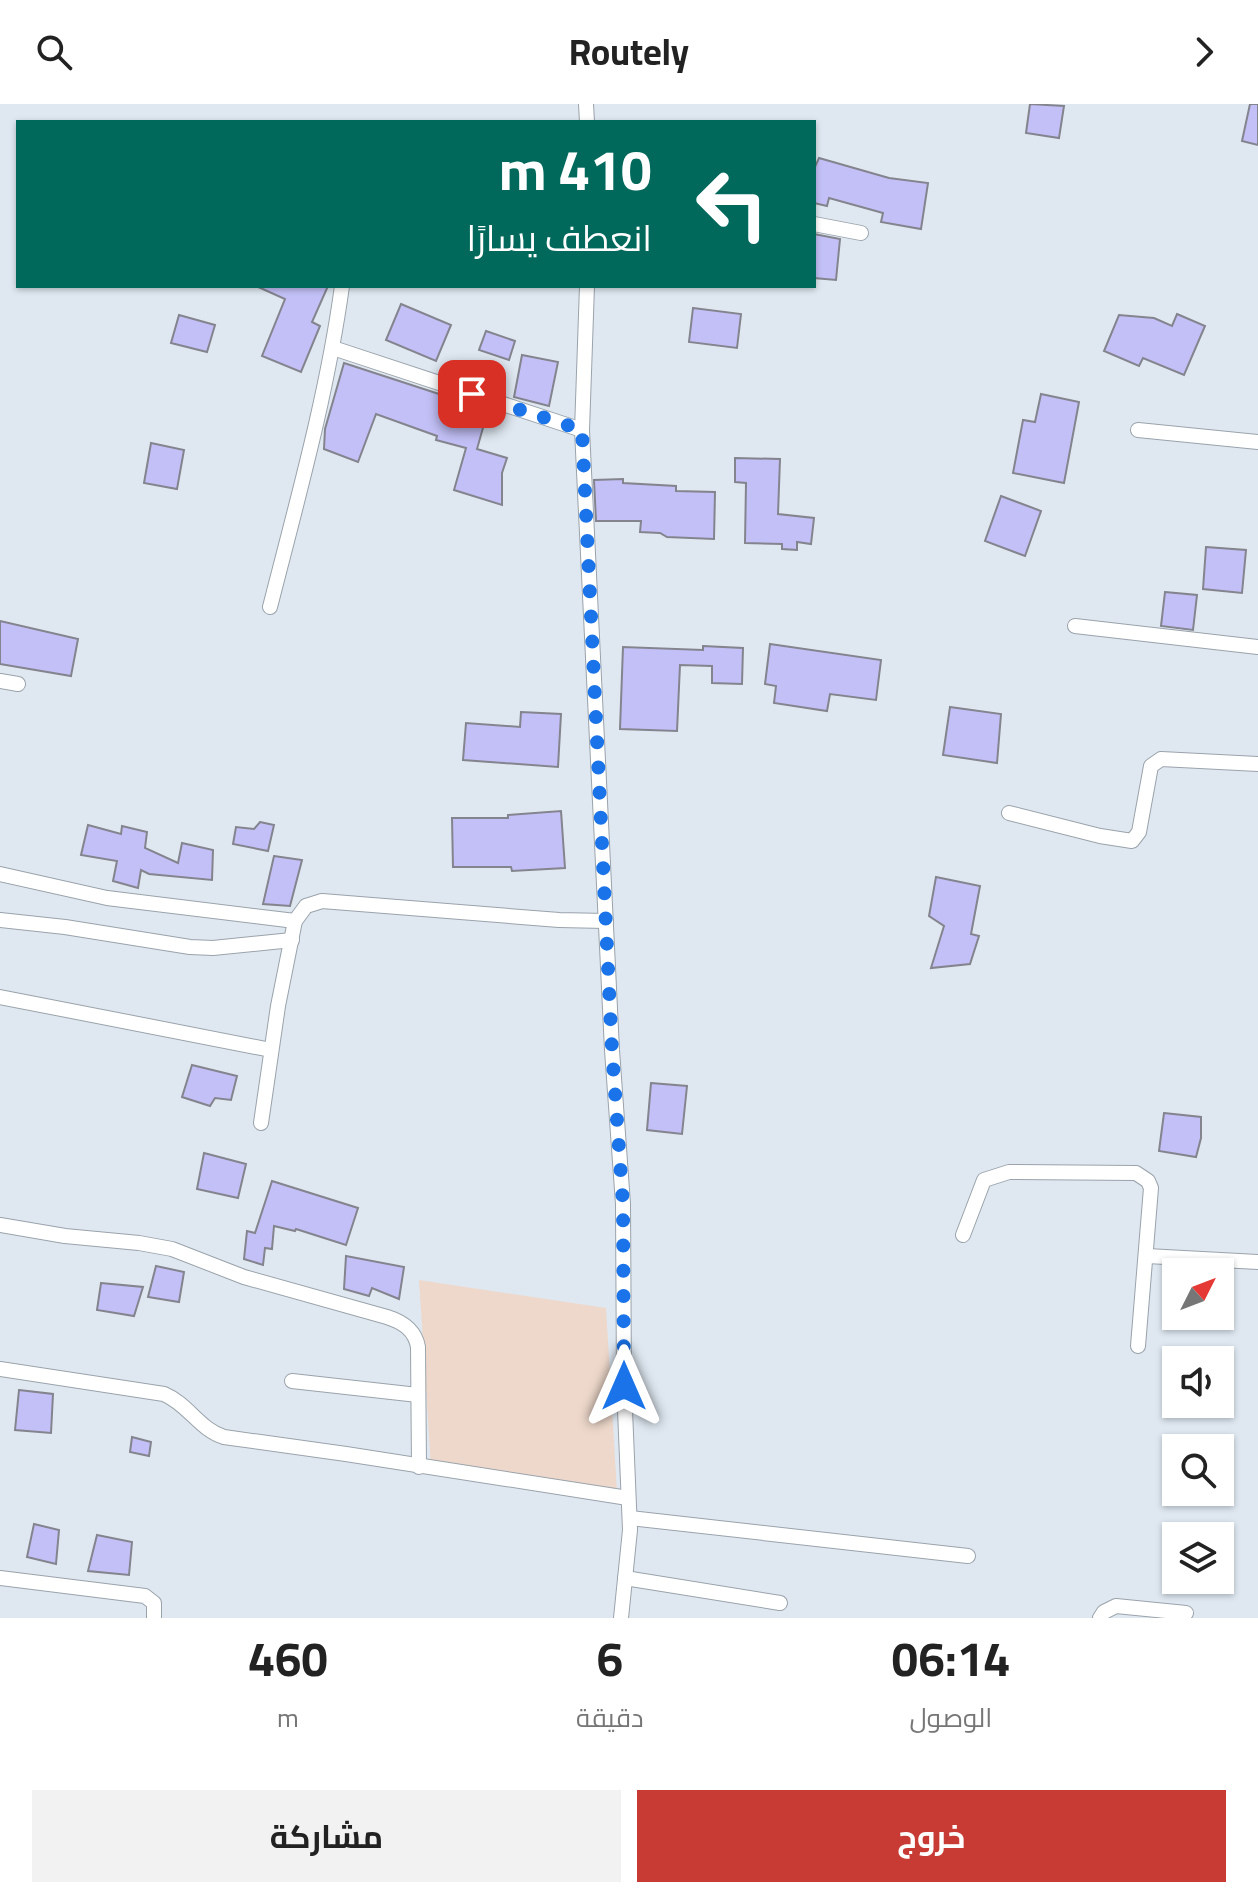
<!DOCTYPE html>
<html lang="ar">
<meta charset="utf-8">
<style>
body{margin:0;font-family:Georgia,Cairo,serif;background:#f2f2f2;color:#222;direction:rtl;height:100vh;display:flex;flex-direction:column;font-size:30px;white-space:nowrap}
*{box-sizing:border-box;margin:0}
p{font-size:26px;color:#767676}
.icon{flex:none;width:44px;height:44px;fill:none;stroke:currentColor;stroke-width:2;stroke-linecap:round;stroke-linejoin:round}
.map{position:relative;height:1514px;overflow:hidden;direction:ltr}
.drawer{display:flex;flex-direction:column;background:#fff;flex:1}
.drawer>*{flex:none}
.guide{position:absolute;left:16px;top:16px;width:800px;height:168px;border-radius:0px;box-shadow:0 2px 6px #0004;direction:rtl;background:#00695c;color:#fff;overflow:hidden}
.needle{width:52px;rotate:48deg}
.tools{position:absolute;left:1162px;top:1154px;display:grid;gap:16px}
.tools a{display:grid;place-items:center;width:72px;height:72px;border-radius:0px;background:#fff;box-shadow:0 2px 6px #0004;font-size:40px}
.pin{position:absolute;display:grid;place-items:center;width:68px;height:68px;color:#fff;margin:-34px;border-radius:16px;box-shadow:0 4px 12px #0006}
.me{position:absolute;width:88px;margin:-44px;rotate:0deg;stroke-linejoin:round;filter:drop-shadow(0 0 6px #0008)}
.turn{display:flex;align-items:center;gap:28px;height:168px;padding:0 32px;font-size:36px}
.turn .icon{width:104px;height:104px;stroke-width:2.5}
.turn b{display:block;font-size:56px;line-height:68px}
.eta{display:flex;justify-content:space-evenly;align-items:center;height:136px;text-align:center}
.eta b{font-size:48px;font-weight:700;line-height:56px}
.action{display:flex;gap:16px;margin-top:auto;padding:16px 32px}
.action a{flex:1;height:92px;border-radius:0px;background:#c83a34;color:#fff;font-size:32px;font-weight:700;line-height:92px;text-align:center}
.action a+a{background:#f2f2f2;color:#222}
header{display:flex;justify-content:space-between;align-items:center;height:104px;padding:0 32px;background:#fff;font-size:36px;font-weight:700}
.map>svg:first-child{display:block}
.education{fill:#eed8cb}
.building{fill:#c3c0f7;stroke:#84848e;stroke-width:2}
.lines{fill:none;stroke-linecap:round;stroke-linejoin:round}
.street-casing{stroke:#9aa3ab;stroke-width:16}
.street{stroke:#fff;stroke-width:14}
.route{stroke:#1a73e8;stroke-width:14;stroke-dasharray:0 25.2}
</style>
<header><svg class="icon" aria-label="forward" viewBox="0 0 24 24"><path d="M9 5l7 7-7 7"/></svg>Routely<svg class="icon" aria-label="search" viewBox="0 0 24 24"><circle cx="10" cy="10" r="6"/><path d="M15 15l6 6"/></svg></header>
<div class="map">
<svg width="1258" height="1514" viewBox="0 0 1258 1514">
<rect width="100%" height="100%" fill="#dfe8f1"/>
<polygon class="education" points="419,1176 606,1204 617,1388 431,1363"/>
<g class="building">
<polygon points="1030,0 1064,2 1059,34 1026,29"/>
<polygon points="1250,0 1258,0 1258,41 1242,37"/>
<polygon points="819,54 889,74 928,79 921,125 881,118 883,109 829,94 827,102 814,99 814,65"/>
<polygon points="814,130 840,135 836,176 814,174"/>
<polygon points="256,182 328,182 312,218 320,222 301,268 262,252 285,195"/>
<polygon points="401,200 451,221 436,257 386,236"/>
<polygon points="693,204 741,210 737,244 689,238"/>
<polygon points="1177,210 1205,222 1184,271 1143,254 1139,262 1104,247 1119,211 1154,214 1172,222"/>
<polygon points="179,211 215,221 207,248 171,239"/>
<polygon points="486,227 515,237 509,256 479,246"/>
<polygon points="522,251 558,258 549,302 514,293"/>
<polygon points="344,259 488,306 477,345 507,354 502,369 502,401 454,386 466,344 436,336 437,332 376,310 358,358 324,345 325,325"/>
<polygon points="1041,290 1079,298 1064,379 1013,369 1023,316 1035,318"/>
<polygon points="151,339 184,346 177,385 144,379"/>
<polygon points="735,354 780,355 778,410 814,414 811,440 797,438 797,446 782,445 782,440 745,439 746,379 735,378"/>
<polygon points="623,375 623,379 676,382 676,387 715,388 714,435 667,433 660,429 640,428 641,417 596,417 594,376"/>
<polygon points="1001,392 1041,407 1025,452 985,437"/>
<polygon points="1206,443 1246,446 1242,489 1203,485"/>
<polygon points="1165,488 1197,491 1193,526 1161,522"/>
<polygon points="0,517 78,535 71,572 0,560"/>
<polygon points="770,540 881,556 876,596 830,590 827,607 774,599 776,582 765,580"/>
<polygon points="703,542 743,544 742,580 712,579 712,562 680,561 677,627 620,625 623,543 703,546"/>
<polygon points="950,603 1001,610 997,659 943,651"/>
<polygon points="521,608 561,610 558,663 463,656 466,619 520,623"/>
<polygon points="561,707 565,764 512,767 511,763 453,763 452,714 508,714 508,711"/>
<polygon points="260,718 274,721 268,747 233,740 236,723 254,725"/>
<polygon points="88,721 121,730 122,722 147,728 145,744 178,759 182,739 213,746 212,776 149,770 141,766 138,784 113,777 117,757 81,751"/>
<polygon points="274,752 302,756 290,802 263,800"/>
<polygon points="936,773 980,782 971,830 979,832 970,860 931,864 944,822 929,812"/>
<polygon points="192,961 237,972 231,996 215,994 210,1002 182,993"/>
<polygon points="651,979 687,982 682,1030 647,1026"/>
<polygon points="1164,1009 1201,1013 1201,1034 1196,1053 1159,1047"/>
<polygon points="204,1049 246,1060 238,1094 197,1085"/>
<polygon points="272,1077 358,1104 346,1141 296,1125 295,1127 274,1122 272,1145 265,1144 263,1161 244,1155 247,1127 255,1129"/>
<polygon points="346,1152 404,1163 399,1195 372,1184 369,1192 344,1185"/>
<polygon points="156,1162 184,1168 179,1198 148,1193"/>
<polygon points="101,1179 143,1183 134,1212 97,1206"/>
<polygon points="19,1286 53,1290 51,1329 15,1326"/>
<polygon points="132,1333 151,1338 149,1352 130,1348"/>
<polygon points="34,1420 59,1426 56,1460 27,1453"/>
<polygon points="97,1431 132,1438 129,1471 88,1467"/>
</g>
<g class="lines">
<g class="street-casing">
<g id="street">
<polyline points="586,0 587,18"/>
<polyline points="814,120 861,129"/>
<polyline points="587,182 582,326 612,946 623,1100 624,1282 630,1426 621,1514"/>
<polyline points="333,244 582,326"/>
<polyline points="1138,326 1258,338"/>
<path d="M270,503C297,397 327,291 342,182"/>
<polyline points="1075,522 1258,543"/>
<polyline points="0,577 18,580"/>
<polyline points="1009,709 1100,732 1132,737 1139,728 1151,662 1161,655 1258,660"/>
<polyline points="0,770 107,794 295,817"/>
<polyline points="0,816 65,823 190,843 213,844 292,836"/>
<polyline points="0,893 271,946"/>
<polyline points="261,1019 278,902 295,817 306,802 322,797 559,816 606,817"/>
<path d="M0,1121L65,1132L139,1139L172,1145L244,1173L387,1213C403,1218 415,1226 418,1243L419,1363"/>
<polyline points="963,1131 984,1076 1009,1068 1136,1069 1148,1077 1151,1084 1138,1242"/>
<polyline points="1147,1152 1258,1158"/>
<path d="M0,1265L164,1290C188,1300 200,1326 224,1333L346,1350L628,1394"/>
<polyline points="292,1277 418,1291"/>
<polyline points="630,1414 968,1452"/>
<polyline points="0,1474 145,1492 154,1499 154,1514"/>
<polyline points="625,1474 780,1499"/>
<polyline points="1100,1514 1104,1508 1116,1502 1186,1509"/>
</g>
</g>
<use href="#street" class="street"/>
</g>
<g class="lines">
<polyline class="route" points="472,290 582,326 612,946 623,1100 624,1282"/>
</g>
</svg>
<div class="tools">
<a><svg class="needle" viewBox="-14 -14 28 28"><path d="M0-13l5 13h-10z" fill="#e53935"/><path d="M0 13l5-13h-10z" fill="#767676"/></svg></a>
<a><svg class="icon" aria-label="sound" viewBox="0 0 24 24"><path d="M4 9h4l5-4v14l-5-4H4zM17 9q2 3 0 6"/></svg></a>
<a><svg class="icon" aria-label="search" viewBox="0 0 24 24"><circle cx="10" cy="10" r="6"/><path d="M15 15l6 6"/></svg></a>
<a><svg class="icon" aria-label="layers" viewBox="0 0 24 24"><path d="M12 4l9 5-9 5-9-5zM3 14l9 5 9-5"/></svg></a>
</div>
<div class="pin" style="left:472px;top:290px;background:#d93025"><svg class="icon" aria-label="arrive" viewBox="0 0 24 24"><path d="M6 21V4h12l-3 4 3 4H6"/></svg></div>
<svg class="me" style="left:624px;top:1282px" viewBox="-20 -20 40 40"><path d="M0-17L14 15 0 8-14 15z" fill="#1a73e8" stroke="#fff" stroke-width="4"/></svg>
<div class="guide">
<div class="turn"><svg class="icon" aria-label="left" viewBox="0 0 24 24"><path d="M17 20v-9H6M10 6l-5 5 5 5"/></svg><div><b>410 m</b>انعطف يسارًا</div></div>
</div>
</div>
<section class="drawer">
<div class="eta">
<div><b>06:14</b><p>الوصول</p></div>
<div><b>6</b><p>دقيقة</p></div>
<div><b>460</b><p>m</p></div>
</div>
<div class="action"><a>خروج</a><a>مشاركة</a></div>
</section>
